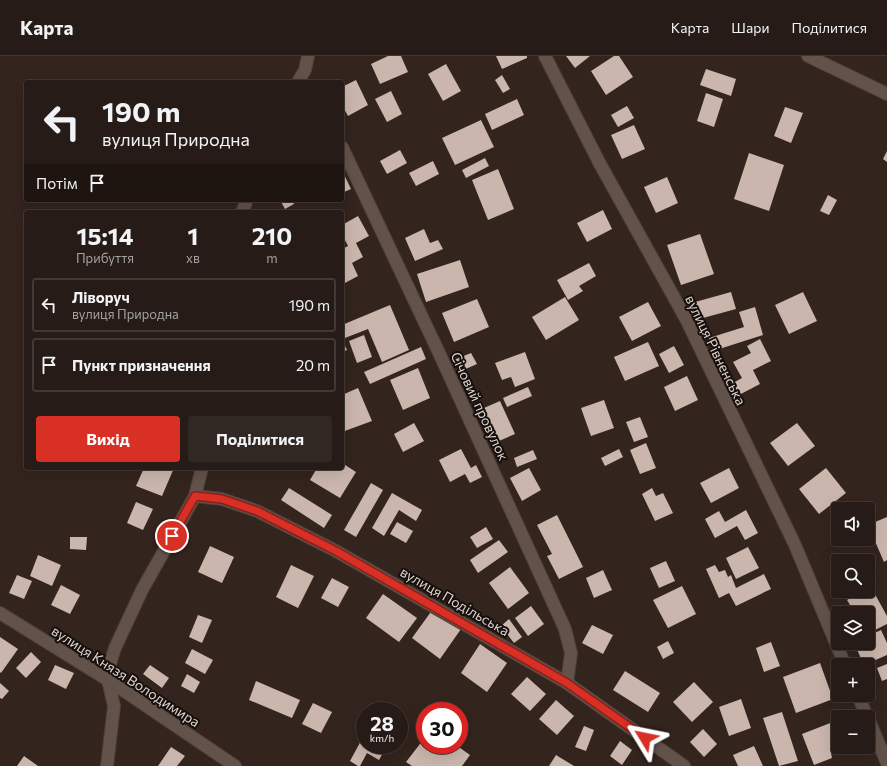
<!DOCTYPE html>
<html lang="uk">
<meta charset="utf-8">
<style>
body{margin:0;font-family:Commissioner,sans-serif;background:#322823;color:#f1f3f6;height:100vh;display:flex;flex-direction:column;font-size:15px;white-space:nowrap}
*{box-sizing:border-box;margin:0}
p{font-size:13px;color:#a4a1a1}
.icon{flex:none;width:22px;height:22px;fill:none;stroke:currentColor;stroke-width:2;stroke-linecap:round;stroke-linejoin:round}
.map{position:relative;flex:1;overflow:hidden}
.sheet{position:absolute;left:24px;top:154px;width:320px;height:260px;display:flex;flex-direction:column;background:#261b16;border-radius:4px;box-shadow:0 4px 16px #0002,0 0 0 1px #423935}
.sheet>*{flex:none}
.hud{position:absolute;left:24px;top:24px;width:320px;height:122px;border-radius:4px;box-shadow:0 4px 16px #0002,0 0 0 1px #423935;background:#261b16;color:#f1f3f6;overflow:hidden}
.tools{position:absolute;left:831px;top:446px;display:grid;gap:8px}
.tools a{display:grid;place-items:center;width:44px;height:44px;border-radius:4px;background:#261b16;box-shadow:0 4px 16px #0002,0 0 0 1px #423935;font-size:20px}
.speed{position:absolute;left:356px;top:646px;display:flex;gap:8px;font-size:20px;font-weight:700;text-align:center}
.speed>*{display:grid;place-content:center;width:52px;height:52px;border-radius:50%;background:#261b16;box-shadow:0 4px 16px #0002,0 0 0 1px #423935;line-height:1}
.speed small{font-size:10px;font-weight:400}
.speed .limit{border:6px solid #d22;background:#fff;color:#111}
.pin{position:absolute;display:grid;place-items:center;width:34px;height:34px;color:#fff;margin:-17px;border:2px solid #fff;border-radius:50%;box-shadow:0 1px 4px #0007}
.me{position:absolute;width:44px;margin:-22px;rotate:305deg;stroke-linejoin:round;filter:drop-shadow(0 0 3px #0008)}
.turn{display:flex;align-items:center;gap:14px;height:84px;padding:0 12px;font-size:18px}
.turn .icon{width:52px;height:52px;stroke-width:2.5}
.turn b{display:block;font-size:28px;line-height:34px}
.then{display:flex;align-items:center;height:38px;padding:0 12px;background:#0003;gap:8px;font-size:15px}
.eta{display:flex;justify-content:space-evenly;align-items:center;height:68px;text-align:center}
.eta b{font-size:24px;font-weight:700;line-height:28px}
.cta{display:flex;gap:8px;margin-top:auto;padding:8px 12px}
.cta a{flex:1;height:46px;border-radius:4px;background:#d93025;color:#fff;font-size:16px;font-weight:700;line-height:46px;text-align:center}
.cta a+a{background:#322823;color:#f1f3f6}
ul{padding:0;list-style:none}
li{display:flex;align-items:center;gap:12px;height:54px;margin:0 8px 6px;padding:0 4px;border:2px solid #423935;border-radius:4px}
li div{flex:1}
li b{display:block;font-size:15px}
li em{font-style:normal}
header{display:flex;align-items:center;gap:24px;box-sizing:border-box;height:56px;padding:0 20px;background:#261b16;border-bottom:1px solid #423935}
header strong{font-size:19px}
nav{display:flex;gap:22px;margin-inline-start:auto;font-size:14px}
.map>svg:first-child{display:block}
.building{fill:#cab6ad}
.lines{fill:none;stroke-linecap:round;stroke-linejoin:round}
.street-casing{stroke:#4c403a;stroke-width:14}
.street{stroke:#63524a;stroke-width:12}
.route-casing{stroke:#8d1f18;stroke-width:10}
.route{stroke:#d93025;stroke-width:7}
.labels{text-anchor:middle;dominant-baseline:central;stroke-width:4;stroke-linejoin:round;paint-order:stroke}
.street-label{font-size:14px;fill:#dcd2cd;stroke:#160f0c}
</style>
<header>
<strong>Карта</strong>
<nav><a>Карта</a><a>Шари</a><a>Поділитися</a></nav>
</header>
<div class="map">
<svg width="887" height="710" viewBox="0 0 887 710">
<rect width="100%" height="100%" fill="#33241d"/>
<g class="building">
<polygon points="388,0 401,0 408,16 380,28 371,8"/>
<polygon points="496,0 527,0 527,2 502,13"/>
<polygon points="566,0 590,0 575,12"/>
<polygon points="614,0 619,0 633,21 606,39 591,15"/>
<polygon points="446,8 461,35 443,45 428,18"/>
<polygon points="706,13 736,23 731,40 700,29"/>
<polygon points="502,19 510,33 503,37 495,24"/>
<polygon points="356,24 368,49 348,60 342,49 342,31"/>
<polygon points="391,35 402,58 387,66 375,43"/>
<polygon points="706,37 723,43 714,71 697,65"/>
<polygon points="517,43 524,59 492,74 485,58"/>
<polygon points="627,50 634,62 618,71 611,59"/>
<polygon points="785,51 803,57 791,87 774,80"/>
<polygon points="481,64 494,91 455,109 442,82"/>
<polygon points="634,69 645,93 622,103 611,79"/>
<polygon points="400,94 407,107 387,118 380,105"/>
<polygon points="887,95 887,106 883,103"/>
<polygon points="749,97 784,109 769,155 734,143"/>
<polygon points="485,102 489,110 466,122 462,114"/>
<polygon points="433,105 439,118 416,130 409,117"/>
<polygon points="498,113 514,153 488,164 472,124"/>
<polygon points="342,114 351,133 342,137"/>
<polygon points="667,121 678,147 656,157 644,131"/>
<polygon points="828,139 837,144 829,159 820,155"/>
<polygon points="280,144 292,144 294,148 285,153"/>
<polygon points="603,154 612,173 587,186 577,167"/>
<polygon points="358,160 369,180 356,187 363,201 352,207 358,220 343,228 342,193 348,190 342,178 342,169"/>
<polygon points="424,173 430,187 438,184 443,193 415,205 405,182"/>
<polygon points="700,178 714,218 681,229 667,189"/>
<polygon points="460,204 469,231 426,246 417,218"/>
<polygon points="589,207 596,220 579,230 583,235 568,244 557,224"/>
<polygon points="731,236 736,253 692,265 688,248"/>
<polygon points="803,236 817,265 789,278 775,249"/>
<polygon points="565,241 579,264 546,284 532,261"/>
<polygon points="477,243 489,271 454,286 442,257"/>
<polygon points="648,246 661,270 632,285 619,261"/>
<polygon points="390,249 409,294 382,306 368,273 345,282 342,274 342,269"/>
<polygon points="755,251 763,279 713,295 709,282 744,271 739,256"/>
<polygon points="364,279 372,301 357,307 349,285"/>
<polygon points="760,283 771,305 753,314 760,328 737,340 731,328 742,322 733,306 751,297 747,290"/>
<polygon points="342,284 347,294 342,296"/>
<polygon points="648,286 659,310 625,325 614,301"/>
<polygon points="674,290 684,309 669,317 659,298"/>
<polygon points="421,291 426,303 370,328 364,316"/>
<polygon points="525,296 535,323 515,331 511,321 502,324 495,307"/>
<polygon points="471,297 477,308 459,316 454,304"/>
<polygon points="418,312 430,342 403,354 390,324"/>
<polygon points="687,320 698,344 675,355 664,331"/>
<polygon points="528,331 532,340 507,351 503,342"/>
<polygon points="358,332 372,365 342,376 342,339"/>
<polygon points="604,344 614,372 591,380 581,352"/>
<polygon points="500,345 515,378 492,388 477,355"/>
<polygon points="640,361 648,381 634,386 626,366"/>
<polygon points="414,367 424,385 403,396 394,378"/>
<polygon points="797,367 815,390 788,410 770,387"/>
<polygon points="646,387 656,412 640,418 630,394"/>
<polygon points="461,393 471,412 476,409 482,421 470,427 465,418 450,426 439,404"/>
<polygon points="619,393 623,401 605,410 601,402"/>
<polygon points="533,394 537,403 517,411 514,402"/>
<polygon points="342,407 356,416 340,442 310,424 317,412 342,412"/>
<polygon points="144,412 174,412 162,440 136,430"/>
<polygon points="529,412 541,434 522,445 510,422"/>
<polygon points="729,412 739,432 711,447 700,427"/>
<polygon points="826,412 846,437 819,458 799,433"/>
<polygon points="371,427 383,434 356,481 344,474"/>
<polygon points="289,432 332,459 324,472 281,444"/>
<polygon points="652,432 656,440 663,437 673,457 655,465 642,438"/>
<polygon points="392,437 422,454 416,465 399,454 384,480 372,472"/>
<polygon points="136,446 153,453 143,474 127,467"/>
<polygon points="746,454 758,477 745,484 737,470 715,482 705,463 719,455 725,466"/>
<polygon points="557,459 583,511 559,523 547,500 552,498 537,469"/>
<polygon points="887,461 887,504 884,506 868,469"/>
<polygon points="397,466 413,475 406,487 390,478"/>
<polygon points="486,471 493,483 477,492 470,481"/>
<polygon points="70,481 87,481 86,494 70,493"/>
<polygon points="499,484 508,496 478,517 470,504"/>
<polygon points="210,490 234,501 222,527 198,516"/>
<polygon points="748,491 759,512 736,523 726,502"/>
<polygon points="38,499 61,509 52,530 30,520"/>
<polygon points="666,505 675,525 659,532 650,512"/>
<polygon points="291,509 314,520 298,552 276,541"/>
<polygon points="715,509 719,516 725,514 728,521 731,519 736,532 764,518 771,533 736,550 729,537 719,542 706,513"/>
<polygon points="510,511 529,537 508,553 489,527"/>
<polygon points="603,514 612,534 594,542 586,522"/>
<polygon points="17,519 32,525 24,543 9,537"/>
<polygon points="332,522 349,531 338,551 321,542"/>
<polygon points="61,529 80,539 70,558 51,549"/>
<polygon points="682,530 696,558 668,572 653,544"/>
<polygon points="871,531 887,560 887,568 875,574 868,562 868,557 865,557 864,554 859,557 855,557 847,544 864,535 868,535 868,533"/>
<polygon points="383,538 417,562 399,586 366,562"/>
<polygon points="531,550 544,568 528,580 515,562"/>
<polygon points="433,553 461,573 440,603 412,582"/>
<polygon points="198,559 212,564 202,587 189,581"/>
<polygon points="509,563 522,581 514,587 501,570"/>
<polygon points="592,569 613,579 603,598 582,587"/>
<polygon points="881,574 887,587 887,599 864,609 854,587 868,587 868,580"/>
<polygon points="0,581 18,593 1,617 0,616"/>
<polygon points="668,585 674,597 663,603 657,591"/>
<polygon points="771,586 780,610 764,616 756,592"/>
<polygon points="480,588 507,607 487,636 461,617"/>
<polygon points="192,593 213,604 205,618 185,607"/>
<polygon points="31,596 41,606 26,622 16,612"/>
<polygon points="820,607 833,643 796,657 783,621"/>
<polygon points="887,608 887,623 882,625 877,612"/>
<polygon points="55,609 74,617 66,633 48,624"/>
<polygon points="150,609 169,622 162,632 143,618"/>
<polygon points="625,615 660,637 648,656 613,634"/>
<polygon points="187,618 200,626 194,637 181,630"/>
<polygon points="527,621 546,638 530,655 511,638"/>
<polygon points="256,625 300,644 292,662 249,644"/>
<polygon points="694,626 713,646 692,666 673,646"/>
<polygon points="0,627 9,635 2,643 0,642"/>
<polygon points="741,643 751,672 729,680 719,651"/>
<polygon points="556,644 574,660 557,679 539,663"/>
<polygon points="313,647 332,656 321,677 302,668"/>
<polygon points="782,656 798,705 779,710 763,662"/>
<polygon points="838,664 838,691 845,691 831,697 832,702 814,709 802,678"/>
<polygon points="584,670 594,674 586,695 575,691"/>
<polygon points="703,673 717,688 704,701 690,686"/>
<polygon points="363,681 365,682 365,689 377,689 385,693 379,704 367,697 360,710 358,710 350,705"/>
<polygon points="423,684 425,686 425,689 429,689 441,698 448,689 456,689 470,699 462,710 412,710 406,706"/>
<polygon points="620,685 632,694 622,709 610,700"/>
<polygon points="754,690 763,710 738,710 733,699"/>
<polygon points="171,691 185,700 177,710 158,710"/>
<polygon points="556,699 574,710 549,710"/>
<polygon points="24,700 38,710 17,710"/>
</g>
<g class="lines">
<g class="street-casing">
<g id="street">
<polyline points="545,0 600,108 686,263 795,489 845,609"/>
<polyline points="808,0 887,38"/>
<polyline points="298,26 305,14 308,0"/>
<polyline points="342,91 440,299 565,573 571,597 567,627"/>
<polyline points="242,156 247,144"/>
<polyline points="195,440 222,443 257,455 336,495 567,627 684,710"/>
<polyline points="0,557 108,624 235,710"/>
<polyline points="858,639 867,661"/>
<polyline points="868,662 887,707"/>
<polyline points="107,710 114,650 108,624 110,608 115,592 142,534 195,440 202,412"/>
</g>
</g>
<use href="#street" class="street"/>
</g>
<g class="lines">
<g class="route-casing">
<polyline id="route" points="172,480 195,440 222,443 257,455 336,495 567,627 645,682"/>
</g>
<use href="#route" class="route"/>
</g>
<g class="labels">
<g class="street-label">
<text transform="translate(716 294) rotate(64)">вулиця Рівненська</text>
<text transform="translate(480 350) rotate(65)">Січовий провулок</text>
<text transform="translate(455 545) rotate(30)">вулиця Подільська</text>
<text transform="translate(126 620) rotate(33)">вулиця Князя Володимира</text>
</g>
</g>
</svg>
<div class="tools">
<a><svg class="icon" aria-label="sound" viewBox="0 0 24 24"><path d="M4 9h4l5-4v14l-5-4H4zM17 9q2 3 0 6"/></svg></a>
<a><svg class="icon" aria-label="search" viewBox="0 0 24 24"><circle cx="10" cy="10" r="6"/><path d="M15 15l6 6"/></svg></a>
<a><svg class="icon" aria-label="layers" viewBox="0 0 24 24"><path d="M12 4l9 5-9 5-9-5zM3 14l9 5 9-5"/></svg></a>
<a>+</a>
<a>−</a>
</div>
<div class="speed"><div>28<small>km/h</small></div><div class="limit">30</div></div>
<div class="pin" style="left:172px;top:480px;background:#d93025"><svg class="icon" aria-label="arrive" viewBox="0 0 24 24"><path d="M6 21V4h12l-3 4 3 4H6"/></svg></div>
<svg class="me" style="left:645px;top:682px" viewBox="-20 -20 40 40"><path d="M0-17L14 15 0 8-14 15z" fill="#d93025" stroke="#fff" stroke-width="4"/></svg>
<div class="hud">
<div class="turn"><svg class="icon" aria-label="left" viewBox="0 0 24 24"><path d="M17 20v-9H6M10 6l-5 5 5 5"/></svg><div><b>190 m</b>вулиця Природна</div></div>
<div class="then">Потім<svg class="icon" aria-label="arrive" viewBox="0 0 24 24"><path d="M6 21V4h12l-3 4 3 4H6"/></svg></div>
</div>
<section class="sheet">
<div class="eta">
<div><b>15:14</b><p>Прибуття</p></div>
<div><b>1</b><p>хв</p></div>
<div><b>210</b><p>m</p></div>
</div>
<ul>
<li><svg class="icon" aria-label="left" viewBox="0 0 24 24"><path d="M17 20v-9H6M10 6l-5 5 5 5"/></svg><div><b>Ліворуч</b><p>вулиця Природна</p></div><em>190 m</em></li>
<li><svg class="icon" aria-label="arrive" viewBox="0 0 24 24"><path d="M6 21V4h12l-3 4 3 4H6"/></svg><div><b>Пункт призначення</b></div><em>20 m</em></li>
</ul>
<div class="cta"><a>Вихід</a><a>Поділитися</a></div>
</section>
</div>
